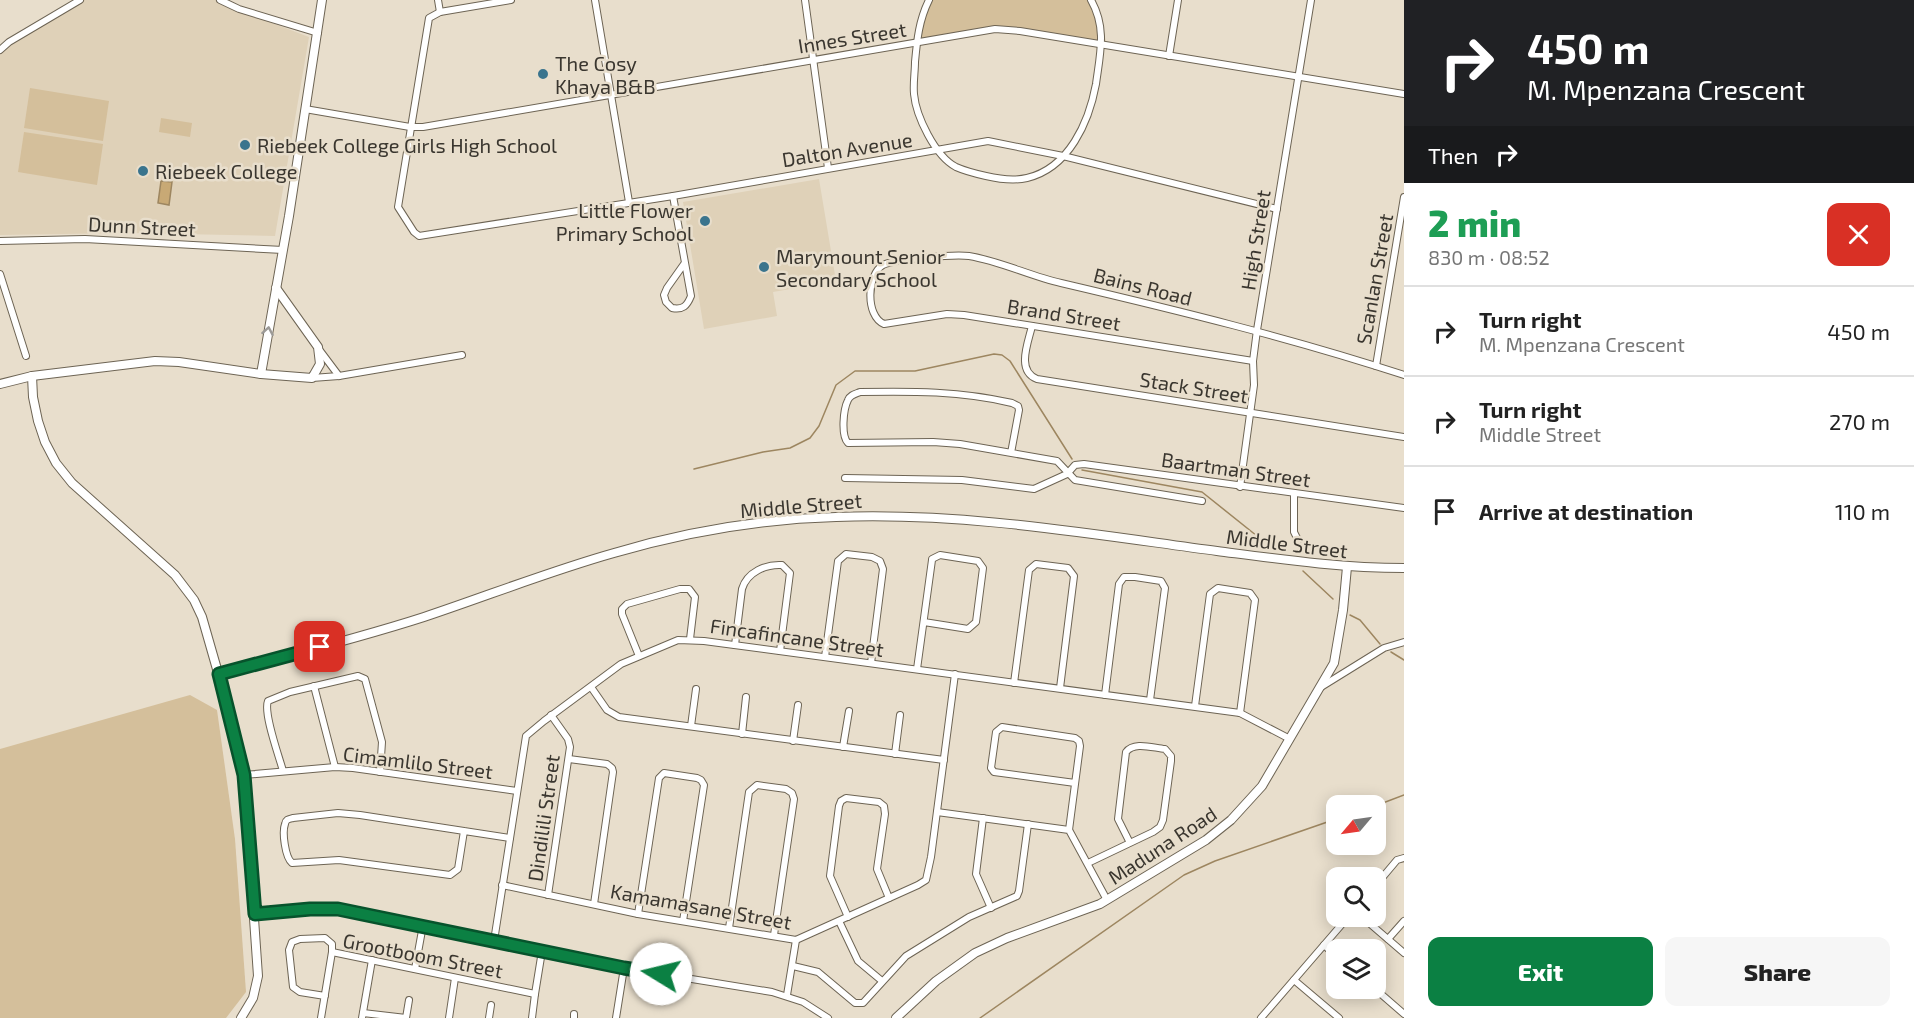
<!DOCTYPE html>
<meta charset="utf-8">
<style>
body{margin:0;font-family:"Exo 2",sans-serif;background:#f6f6f6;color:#222;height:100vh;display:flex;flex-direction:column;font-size:22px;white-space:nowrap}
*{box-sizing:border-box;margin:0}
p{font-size:20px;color:#767676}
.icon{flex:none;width:33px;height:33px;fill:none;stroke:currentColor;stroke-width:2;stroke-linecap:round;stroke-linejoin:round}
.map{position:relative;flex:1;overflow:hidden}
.details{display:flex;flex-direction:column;background:#fff;width:510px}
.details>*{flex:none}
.banner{background:#202124;color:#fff;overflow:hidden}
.needle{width:39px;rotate:241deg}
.fabs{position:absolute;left:1326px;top:795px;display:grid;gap:12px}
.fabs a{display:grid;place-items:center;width:60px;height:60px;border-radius:12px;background:#fff;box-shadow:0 3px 15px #0003;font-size:30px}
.pin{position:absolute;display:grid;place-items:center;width:51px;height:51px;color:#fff;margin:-26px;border-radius:12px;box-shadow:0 3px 9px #0006}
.me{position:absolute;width:66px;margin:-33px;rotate:279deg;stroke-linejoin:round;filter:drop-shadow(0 0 4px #0008)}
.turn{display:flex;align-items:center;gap:21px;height:126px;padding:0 24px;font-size:27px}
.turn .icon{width:78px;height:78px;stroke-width:2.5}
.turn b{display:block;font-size:42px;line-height:51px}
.then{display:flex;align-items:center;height:57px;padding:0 24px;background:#0003;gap:12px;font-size:22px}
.round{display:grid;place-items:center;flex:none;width:63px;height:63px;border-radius:12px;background:#f6f6f6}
.headline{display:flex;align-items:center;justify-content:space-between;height:102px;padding:0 24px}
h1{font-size:36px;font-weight:800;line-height:45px;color:#1e9e55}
.action{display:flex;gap:12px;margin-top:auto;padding:12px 24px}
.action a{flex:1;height:69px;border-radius:12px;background:#0b8043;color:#fff;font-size:24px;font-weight:800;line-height:69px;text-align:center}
.action a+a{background:#f6f6f6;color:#222}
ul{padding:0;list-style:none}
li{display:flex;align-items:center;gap:18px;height:90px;padding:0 24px;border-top:2px solid #e0e0e0}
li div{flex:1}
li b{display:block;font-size:22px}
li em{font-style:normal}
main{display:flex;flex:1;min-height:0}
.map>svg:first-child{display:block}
.built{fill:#dfd1b8}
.green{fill:#d4bf9b}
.water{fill:#c8a975;stroke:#9d8660;stroke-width:1.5}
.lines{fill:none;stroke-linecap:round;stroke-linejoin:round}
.stream{stroke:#9d8660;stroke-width:1.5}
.street-casing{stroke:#6d6454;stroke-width:8}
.secondary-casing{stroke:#6d6454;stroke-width:10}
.street{stroke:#fff;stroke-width:6}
.secondary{stroke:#fff;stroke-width:8}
.oneway{stroke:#9c9a97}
.route-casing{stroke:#07532c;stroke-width:15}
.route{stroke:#0b8043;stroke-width:10}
.poi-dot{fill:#3a748d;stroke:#e8decc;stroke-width:2}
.labels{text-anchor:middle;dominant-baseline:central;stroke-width:5;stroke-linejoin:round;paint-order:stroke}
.street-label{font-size:20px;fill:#3a362f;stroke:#e8decc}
.poi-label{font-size:20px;fill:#3a362f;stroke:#e8decc;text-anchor:start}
</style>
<main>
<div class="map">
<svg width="1404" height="1018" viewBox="0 0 1404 1018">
<rect width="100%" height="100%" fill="#e8decc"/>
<g class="built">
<polygon points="81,0 219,0 238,10 309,37 275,236 128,233 0,235 0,52"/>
<polygon points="819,179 836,281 773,292 777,316 704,329 683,202"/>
</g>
<g class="green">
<path d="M931,0H1092C1101,13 1104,29 1106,44L1005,27L918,41L924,15Z"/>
<polygon points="30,88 109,101 103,141 24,128"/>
<polygon points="161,118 192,123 190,137 159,132"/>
<polygon points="24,132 103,144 97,185 18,172"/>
<polygon points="190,695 217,710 235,839 246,992 226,1018 0,1018 0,749"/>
</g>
<polygon class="water" points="161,181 172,182 169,205 158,203"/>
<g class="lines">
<g class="stream">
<polyline points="694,469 763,452 790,448 810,438 819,426 836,385 855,371 915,371 994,354 1002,355 1010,361 1072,459"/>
<polyline points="1082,470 1202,492 1262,540"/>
<polyline points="1303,571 1333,599"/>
<polyline points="1350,615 1360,620 1380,644"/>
<polyline points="1391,652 1404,660"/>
<polyline points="1375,806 1404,795"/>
<polyline points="980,1018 1184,875 1215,861 1336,819"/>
</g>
<g class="street-casing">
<g id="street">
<polyline points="220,0 239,9 318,33"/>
<polyline points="438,0 440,12"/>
<polyline points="511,0 440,12 429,18 398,207 414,232 419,236 673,196 988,141 1063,156 1277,209"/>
<polyline points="595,0 629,202"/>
<polyline points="805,0 828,168"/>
<path d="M929,0C919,20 917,40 915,62C915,72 913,83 914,94C916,116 935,156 956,167C965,171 977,174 986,176C999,179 1014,181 1027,178C1069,168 1089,122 1096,84C1100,54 1107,28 1091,0"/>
<polyline points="0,50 9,42 80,0"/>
<polyline points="1169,56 1178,0"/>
<polyline points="305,109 410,127 423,127 995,29 1020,31 1404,94"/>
<path d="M673,196L691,296C687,306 683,310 672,308L666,302L664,295L667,288L684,264"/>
<polyline points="0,241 85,239 283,250"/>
<polyline points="0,274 26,356"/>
<path d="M1032,326C1028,343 1016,371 1037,379L1404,437"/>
<polyline points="318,348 339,376"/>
<path d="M1253,361L964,315L947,314L884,324C865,316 867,274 883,265C895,259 955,254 969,256C1000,261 1030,276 1061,283C1176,310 1291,338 1404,375"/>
<polyline points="1376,366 1404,197"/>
<polyline points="312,378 339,376 462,355"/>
<path d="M1011,453L1019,410L1018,406L1012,403C961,391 912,391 860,392C855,394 850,395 848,400C843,410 841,436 848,443L933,442L960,444L1057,461L1075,480L1202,501"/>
<polyline points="845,478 962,480 1034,489 1067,474 1075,465 1084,464 1404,508"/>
<polyline points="1240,487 1254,385 1253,361 1257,330 1311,0"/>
<polyline points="1294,493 1294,532 1298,540"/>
<path d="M735,645L742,589C747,572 766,564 782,565L790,573L780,651"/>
<polyline points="639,656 622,614 622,609 627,604 680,589 689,589 695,597 690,639"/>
<polyline points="825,657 838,561 846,554 872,557 880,561 883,569 871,663"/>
<polyline points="917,669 932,560 932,559 940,555 978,561 983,568 976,622 968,629 924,622"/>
<polyline points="1014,683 1029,570 1036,564 1068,568 1074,576 1060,688"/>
<polyline points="314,686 335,767"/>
<polyline points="591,687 607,710 619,717 944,760"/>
<polyline points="1321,687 1384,648 1404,642"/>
<polyline points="1105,695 1119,584 1124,577 1135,577 1161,581 1165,588 1150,700"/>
<polyline points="1195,706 1210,594 1218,588 1250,593 1255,600 1240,713"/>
<polyline points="691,726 696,689"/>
<polyline points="742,734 746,697"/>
<polyline points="793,741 798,705"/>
<polyline points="843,747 849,711"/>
<polyline points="895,754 900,715"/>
<polyline points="569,759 607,764 612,768 613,772 594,904"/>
<path d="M283,771C279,756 263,713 268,701L290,692L358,676L365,679L382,742L380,772"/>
<polyline points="244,775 335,767 353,768 517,791"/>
<polyline points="937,812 1069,830 1107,900"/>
<polyline points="983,818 976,874 991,908"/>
<polyline points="1069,830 1080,746 1079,741 1075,738 1002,727 996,732 991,768 994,772 1075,783"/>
<path d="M464,831L458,869L450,875L339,860L292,863C285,857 282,832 285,824C286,819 289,819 293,818L338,813L360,815L510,838"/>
<path d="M1088,863L1153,832L1160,827L1163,820L1171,761V756L1165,749C1153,748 1134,741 1126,752L1118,819L1130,843"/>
<polyline points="502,885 638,914 796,940 918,885 926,880 931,857 955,674"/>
<polyline points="1376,885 1397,860 1404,858"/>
<polyline points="548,895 570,747 568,739 551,715"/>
<polyline points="255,914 310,909 338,909 624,968 772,992 803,1002 828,1018"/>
<polyline points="638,914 659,778 664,773 697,778 701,780 704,785 683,921"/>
<polyline points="1361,916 1404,953"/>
<polyline points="848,917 830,876 839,806 841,801 846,798 879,802 884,806 885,814 877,869 889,898"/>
<polyline points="839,921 858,961 882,981"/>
<polyline points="729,928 749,792 757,785 786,789 792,793 794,799 774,935"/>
<polyline points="1388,939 1404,921"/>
<polyline points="494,941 526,736 544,721 621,664 678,640 704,641 1240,713 1290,739"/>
<polyline points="1324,945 1336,956"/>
<polyline points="332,952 535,994 532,1018"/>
<polyline points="793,966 818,972 855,1003 863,1003 906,956 969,917 1017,896 1019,891 1028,824"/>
<polyline points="415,969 423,925"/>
<polyline points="1294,980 1339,1018"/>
<polyline points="1374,988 1404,1014"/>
<polyline points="535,994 542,951"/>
<polyline points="787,995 796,940"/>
<polyline points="363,1013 406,1018"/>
<polyline points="321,1018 332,952 332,944 325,938 300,939 292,942 289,950 293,987 300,992 325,996"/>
<polyline points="362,1018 372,960"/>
<polyline points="406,1018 409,1000"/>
<polyline points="449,1018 455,978"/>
<polyline points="489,1018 491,1005"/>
<polyline points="574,1018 574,1014"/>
<polyline points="616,1018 624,968"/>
<polyline points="1261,1018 1349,916"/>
</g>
</g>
<g class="secondary-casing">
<g id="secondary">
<polyline points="261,374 289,216 322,0"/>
<polyline points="32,376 33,397 38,421 45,442 56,463 72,483 175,575 194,600 202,617 231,718 244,775 258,976 253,998 241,1018"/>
<polyline points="0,384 32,376 155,361 179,362 261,374 312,378 320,364 318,347 276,288"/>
<path d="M219,674C287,656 356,639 424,617C487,596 550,571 614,553C685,532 761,519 836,517C964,512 1090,534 1217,551C1279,559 1341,568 1404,568"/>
<polyline points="896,1018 936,981 975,953 1007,938 1100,904 1206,840 1231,820 1262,786 1334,663 1343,610 1347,567"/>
</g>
</g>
<use href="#street" class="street"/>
<use href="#secondary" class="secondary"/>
</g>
<defs><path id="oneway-chevron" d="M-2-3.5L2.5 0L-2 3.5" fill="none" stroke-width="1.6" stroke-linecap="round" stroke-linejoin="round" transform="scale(1.5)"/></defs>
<use class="oneway" href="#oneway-chevron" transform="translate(268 331) rotate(-80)"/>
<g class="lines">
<g class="route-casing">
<polyline id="route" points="320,647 219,674 244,775 255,914 310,909 338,909 624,968 661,974"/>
</g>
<use href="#route" class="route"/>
</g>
<g class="poi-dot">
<circle cx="543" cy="74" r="6"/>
<circle cx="245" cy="145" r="6"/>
<circle cx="143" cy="171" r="6"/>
<circle cx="705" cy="221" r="6"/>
<circle cx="764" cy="267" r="6"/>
</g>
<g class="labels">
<g class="street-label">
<text transform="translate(852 37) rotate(-9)">Innes Street</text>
<text transform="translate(847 149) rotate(-9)">Dalton Avenue</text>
<text transform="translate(142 226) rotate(3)">Dunn Street</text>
<text transform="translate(1255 240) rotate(-81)">High Street</text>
<text transform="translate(1374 279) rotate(-80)">Scanlan Street</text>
<text transform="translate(1143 286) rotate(14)">Bains Road</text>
<text transform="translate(1064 314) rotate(9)">Brand Street</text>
<text transform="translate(1194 387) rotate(9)">Stack Street</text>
<text transform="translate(1236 469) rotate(8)">Baartman Street</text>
<text transform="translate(801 505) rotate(-5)">Middle Street</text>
<text transform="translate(1287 543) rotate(7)">Middle Street</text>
<text transform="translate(797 637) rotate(8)">Fincafincane Street</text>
<text transform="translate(418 762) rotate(7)">Cimamlilo Street</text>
<text transform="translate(543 818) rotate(-82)">Dindilili Street</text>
<text transform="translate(1162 845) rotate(-33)">Maduna Road</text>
<text transform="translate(701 906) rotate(10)">Kamamasane Street</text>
<text transform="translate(423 955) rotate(11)">Grootboom Street</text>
</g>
<g class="poi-label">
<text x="555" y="63">The Cosy<tspan x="555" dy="23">Khaya B&amp;B</tspan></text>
<text x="257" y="145">Riebeek College Girls High School</text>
<text x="155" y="171">Riebeek College</text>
<text x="693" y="210" text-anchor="end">Little Flower<tspan x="693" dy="23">Primary School</tspan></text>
<text x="776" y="256">Marymount Senior<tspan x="776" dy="23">Secondary School</tspan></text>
</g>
</g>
</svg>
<div class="fabs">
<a><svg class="needle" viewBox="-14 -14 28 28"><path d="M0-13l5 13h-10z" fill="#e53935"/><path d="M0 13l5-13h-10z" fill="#767676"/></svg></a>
<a><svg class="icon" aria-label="search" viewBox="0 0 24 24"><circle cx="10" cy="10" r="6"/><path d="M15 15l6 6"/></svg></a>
<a><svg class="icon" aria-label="layers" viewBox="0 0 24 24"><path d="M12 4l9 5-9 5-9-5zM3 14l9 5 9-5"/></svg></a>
</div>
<div class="pin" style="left:320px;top:647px;background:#d93025"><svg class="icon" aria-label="arrive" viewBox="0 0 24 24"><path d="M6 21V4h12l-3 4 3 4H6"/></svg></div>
<svg class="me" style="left:661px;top:974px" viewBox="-20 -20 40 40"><circle r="19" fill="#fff"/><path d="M0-13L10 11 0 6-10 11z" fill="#0b8043"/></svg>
</div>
<section class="details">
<div class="banner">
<div class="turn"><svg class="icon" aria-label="right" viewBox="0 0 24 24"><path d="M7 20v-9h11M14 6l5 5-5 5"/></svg><div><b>450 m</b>M. Mpenzana Crescent</div></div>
<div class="then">Then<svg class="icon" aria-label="right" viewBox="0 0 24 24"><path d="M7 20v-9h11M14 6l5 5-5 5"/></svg></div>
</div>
<div class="headline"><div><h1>2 min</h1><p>830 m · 08:52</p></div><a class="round" style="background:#d93025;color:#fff"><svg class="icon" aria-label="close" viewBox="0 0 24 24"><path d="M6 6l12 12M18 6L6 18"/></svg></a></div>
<ul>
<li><svg class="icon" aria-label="right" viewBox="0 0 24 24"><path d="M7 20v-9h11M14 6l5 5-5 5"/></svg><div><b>Turn right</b><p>M. Mpenzana Crescent</p></div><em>450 m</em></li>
<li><svg class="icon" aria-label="right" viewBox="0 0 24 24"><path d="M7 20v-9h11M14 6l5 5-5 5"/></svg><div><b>Turn right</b><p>Middle Street</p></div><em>270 m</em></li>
<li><svg class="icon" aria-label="arrive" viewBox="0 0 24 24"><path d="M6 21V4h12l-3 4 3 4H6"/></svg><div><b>Arrive at destination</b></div><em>110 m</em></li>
</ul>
<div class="action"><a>Exit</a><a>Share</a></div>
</section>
</main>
